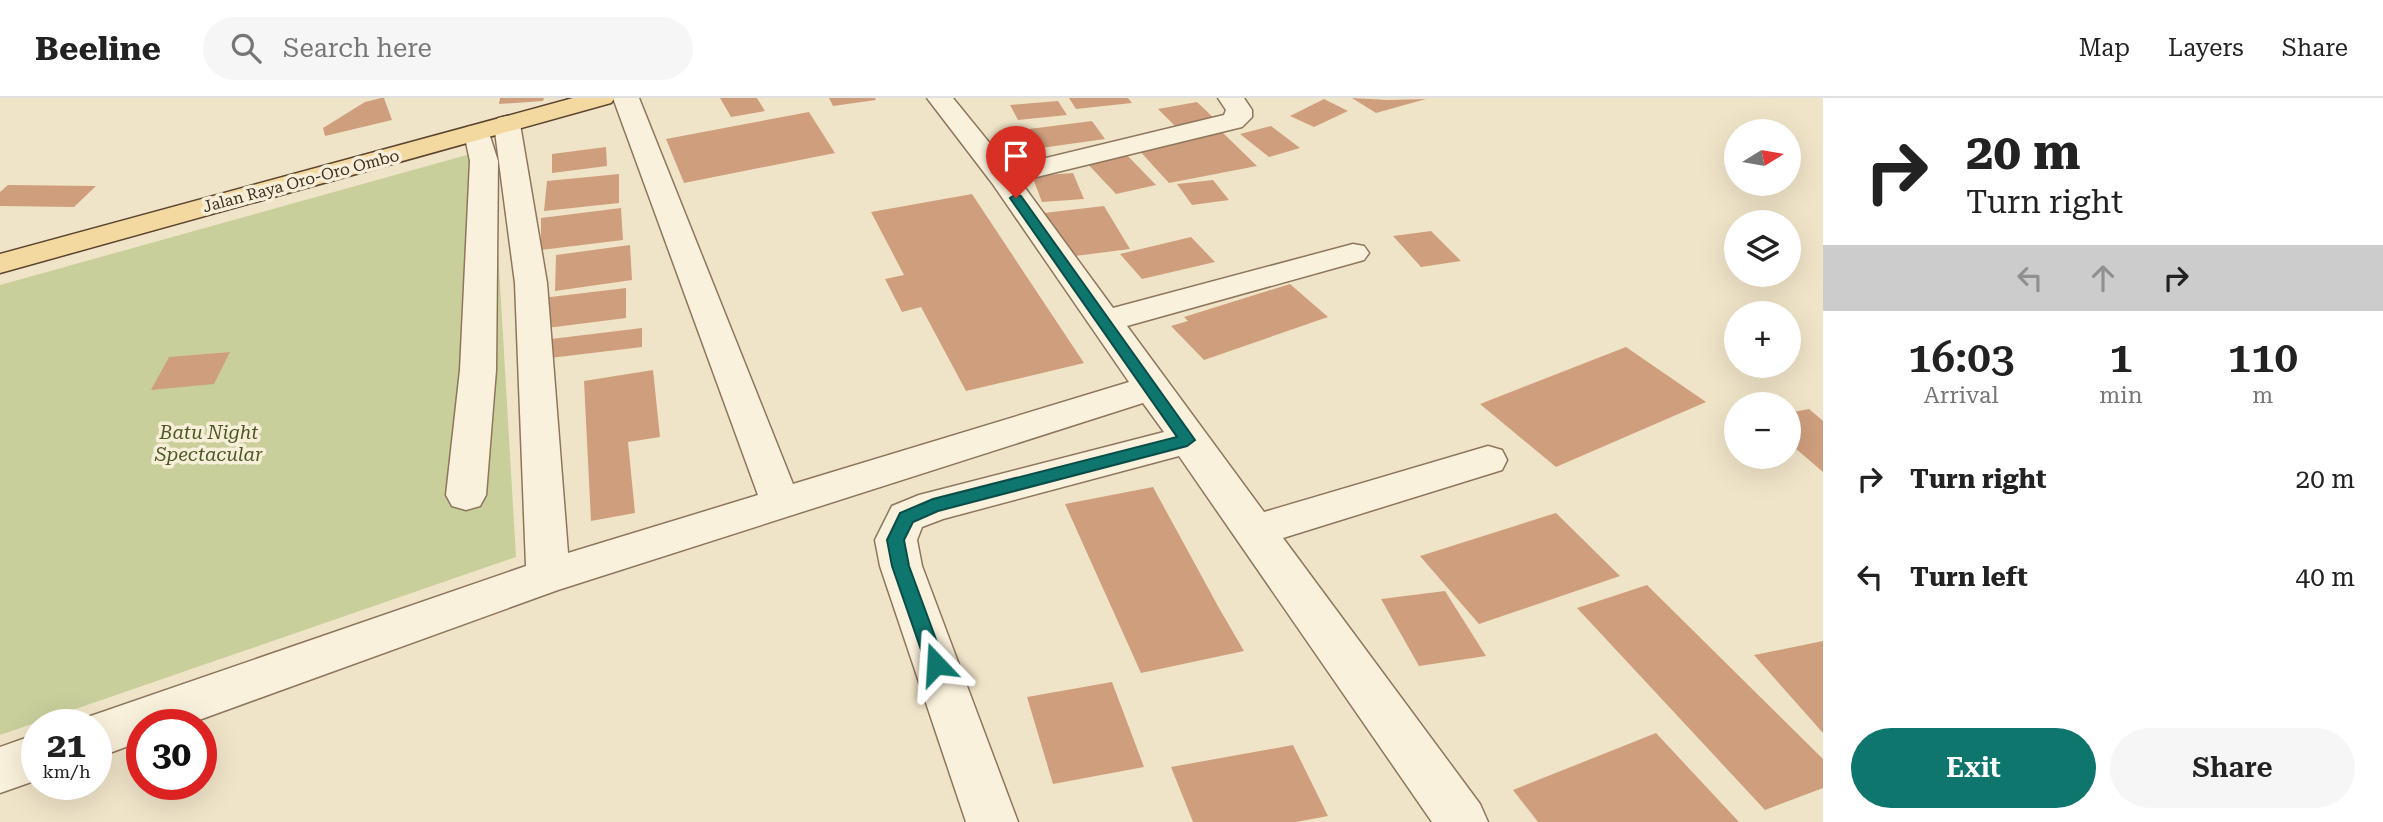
<!DOCTYPE html>
<meta charset="utf-8">
<style>
body{margin:0;font-family:"Roboto Serif",serif;background:#f6f6f6;color:#222;height:100vh;display:flex;flex-direction:column;font-size:26px;white-space:nowrap}
*{box-sizing:border-box;margin:0}
p{font-size:23px;color:#767676}
.icon{flex:none;width:38px;height:38px;fill:none;stroke:currentColor;stroke-width:2;stroke-linecap:round;stroke-linejoin:round}
.map{position:relative;flex:1;overflow:hidden}
.side{display:flex;flex-direction:column;background:#fff;width:560px}
.side>*{flex:none}
.banner{background:#fff;color:#222;overflow:hidden}
.needle{width:46px;rotate:79deg}
.fabs{position:absolute;left:1724px;top:21px;display:grid;gap:14px}
.fabs a{display:grid;place-items:center;width:77px;height:77px;border-radius:50%;background:#fff;box-shadow:0 7px 28px #0002;font-size:35px}
.speed{position:absolute;left:21px;top:611px;display:flex;gap:14px;font-size:35px;font-weight:700;text-align:center}
.speed>*{display:grid;place-content:center;width:91px;height:91px;border-radius:50%;background:#fff;box-shadow:0 7px 28px #0002;line-height:1}
.speed small{font-size:18px;font-weight:400}
.speed .limit{border:10px solid #d22;background:#fff;color:#111}
.pin{position:absolute;display:grid;place-items:center;width:60px;height:60px;color:#fff;margin:-72px -30px;border-radius:50% 50% 50% 0;rotate:-45deg;box-shadow:0 0 7px #0007}
.pin .icon{rotate:45deg}
.me{position:absolute;width:77px;margin:-38px;rotate:340deg;stroke-linejoin:round;filter:drop-shadow(0 0 5px #0008)}
.turn{display:flex;align-items:center;gap:24px;height:147px;padding:0 28px;font-size:32px}
.turn .icon{width:91px;height:91px;stroke-width:2.5}
.turn b{display:block;font-size:49px;line-height:60px}
.lanes{display:flex;align-items:center;height:66px;padding:0 28px;background:#0003;justify-content:center;gap:35px;direction:ltr}
.lanes .off{opacity:.35}
.eta{display:flex;justify-content:space-evenly;align-items:center;height:119px;text-align:center}
.eta b{font-size:42px;font-weight:600;line-height:49px}
.cta{display:flex;gap:14px;margin-top:auto;padding:14px 28px}
.cta a{flex:1;height:80px;border-radius:42px;background:#0f766e;color:#fff;font-size:28px;font-weight:600;line-height:80px;text-align:center}
.cta a+a{background:#f6f6f6;color:#222}
ul{padding:0;list-style:none}
li{display:flex;align-items:center;gap:21px;height:98px;padding:0 28px}
li div{flex:1}
li b{display:block;font-size:26px}
li em{font-style:normal}
header{display:flex;align-items:center;gap:42px;box-sizing:border-box;height:98px;padding:0 35px;background:#fff;border-bottom:2px solid #e0e0e0}
header strong{font-size:33px}
nav{display:flex;gap:38px;margin-inline-start:auto;font-size:24px}
.search{width:490px;height:63px;background:#f6f6f6;display:flex;align-items:center;gap:18px;box-sizing:border-box;padding:0 24px;border-radius:38px;color:#767676;font-size:26px}
main{display:flex;flex:1;min-height:0}
.map>svg:first-child{display:block}
.green{fill:#c9cf9b}
.building{fill:#cf9f7d}
.lines{fill:none;stroke-linecap:round;stroke-linejoin:round}
.minor-casing{stroke:#8d765c;stroke-width:3}
.major-casing{stroke:#5b4430;stroke-width:3}
.minor{fill:#faf1dc;fill-rule:evenodd}
.major{fill:#f3d9a0;fill-rule:evenodd}
.route{fill:#0f766e;stroke:#0a4d48;stroke-width:2}
.labels{text-anchor:middle;dominant-baseline:central;stroke-width:7;stroke-linejoin:round;paint-order:stroke}
.far-street-label{font-size:16px;fill:#3d2e20;stroke:#f7eed8}
.park-label{font-size:19px;font-style:italic;fill:#4d5a26;stroke:#f7eed8}
</style>
<header>
<strong>Beeline</strong>
<div class="search"><svg class="icon" aria-label="search" viewBox="0 0 24 24"><circle cx="10" cy="10" r="6"/><path d="M15 15l6 6"/></svg>Search here</div>
<nav><a>Map</a><a>Layers</a><a>Share</a></nav>
</header>
<main>
<div class="map">
<svg width="1823" height="724" viewBox="0 0 1823 724">
<rect width="100%" height="100%" fill="#f0e4c8"/>
<polygon class="green" points="492,50 516,459 0,637 0,187"/>
<g class="building">
<polygon points="381,0 384,0 392,22 325,38 323,30 365,4"/>
<polygon points="500,0 544,0 543,3 499,6"/>
<polygon points="720,0 757,0 765,13 731,19"/>
<polygon points="829,0 875,0 876,2 833,8"/>
<polygon points="1069,0 1128,0 1132,5 1076,11"/>
<polygon points="1352,0 1388,2 1426,1 1376,15"/>
<polygon points="1324,1 1348,13 1314,29 1290,18"/>
<polygon points="1058,3 1067,17 1018,22 1010,7"/>
<polygon points="1197,4 1219,25 1179,32 1158,11"/>
<polygon points="809,14 835,55 684,85 666,41"/>
<polygon points="1092,23 1105,41 1041,50 1029,31"/>
<polygon points="1271,28 1300,50 1269,59 1240,36"/>
<polygon points="1221,33 1257,68 1169,85 1136,49"/>
<polygon points="606,49 607,68 552,75 552,56"/>
<polygon points="1123,53 1156,87 1116,96 1084,62"/>
<polygon points="1073,75 1084,101 1042,104 1032,78"/>
<polygon points="619,76 619,105 544,113 547,83"/>
<polygon points="1213,82 1229,102 1192,107 1177,86"/>
<polygon points="8,87 96,88 74,109 0,108 0,94"/>
<polygon points="972,96 1084,265 966,293 921,209 902,214 885,181 904,177 871,114"/>
<polygon points="1104,108 1130,151 1067,159 1044,115"/>
<polygon points="621,110 623,142 541,152 541,120"/>
<polygon points="1431,133 1461,163 1421,169 1393,138"/>
<polygon points="1191,139 1215,164 1142,181 1120,156"/>
<polygon points="630,147 632,182 555,193 556,157"/>
<polygon points="1290,186 1328,219 1204,262 1171,228 1188,223 1184,219"/>
<polygon points="626,190 626,220 539,231 542,200"/>
<polygon points="642,230 642,249 550,260 551,241"/>
<polygon points="1626,249 1706,304 1556,369 1480,306"/>
<polygon points="230,254 214,286 151,292 169,259"/>
<polygon points="653,272 660,339 628,344 635,415 591,423 584,283"/>
<polygon points="1809,311 1823,323 1823,374 1788,344 1788,315"/>
<polygon points="1153,389 1219,510 1244,553 1141,575 1065,406"/>
<polygon points="1556,415 1620,478 1479,526 1420,458"/>
<polygon points="1647,487 1823,661 1823,690 1765,712 1577,510"/>
<polygon points="1445,493 1486,558 1419,568 1381,501"/>
<polygon points="1823,543 1823,635 1754,557"/>
<polygon points="1112,584 1144,669 1053,686 1027,599"/>
<polygon points="1656,635 1739,724 1538,724 1513,692"/>
<polygon points="1293,647 1328,718 1296,724 1193,724 1171,669"/>
</g>
<g class="lines">
<g class="minor-casing">
<g id="minor">
<polygon points="613,0 639,0 793,386 1129,284 992,85 927,0 953,0 1009,69 1224,17 1226,12 1218,0 1244,0 1252,12 1252,19 1242,29 1020,83 1113,210 1353,146 1364,148 1369,155 1364,162 1127,228 1264,414 1488,348 1502,352 1507,362 1502,372 1283,440 1480,706 1488,724 1432,724 1179,358 943,421 922,429 917,442 922,468 1018,724 966,724 880,468 875,442 892,408 919,397 1164,334 1143,305 558,492 188,626 142,626 142,643 96,660 96,626 77,626 79,622 526,468 515,185 494,26 498,20 507,18 516,20 520,26 547,185 568,455 758,397"/>
<polygon points="477,27 487,29 498,63 496,272 486,397 480,408 466,412 452,408 446,397 460,272 470,63 464,35 467,29"/>
<polygon points="37,636 37,682 0,695 0,649"/>
</g>
</g>
<g class="major-casing">
<polygon id="major" points="573,0 615,0 611,5 0,175 0,156"/>
</g>
<use href="#minor" class="minor"/>
<use href="#major" class="major"/>
</g>
<polygon class="route" points="1016,96 1021,98 1195,342 1187,348 938,413 913,424 904,442 909,468 945,566 942,572 936,575 929,572 926,566 892,468 887,442 900,415 933,401 1177,339 1010,100"/>
<g class="labels">
<g class="far-street-label">
<text transform="translate(301 83) rotate(-15)">Jalan Raya Oro-Oro Ombo</text>
</g>
<g class="park-label">
<text x="209" y="334">Batu Night<tspan x="209" dy="22">Spectacular</tspan></text>
</g>
</g>
</svg>
<div class="fabs">
<a><svg class="needle" viewBox="-14 -14 28 28"><path d="M0-13l5 13h-10z" fill="#e53935"/><path d="M0 13l5-13h-10z" fill="#767676"/></svg></a>
<a><svg class="icon" aria-label="layers" viewBox="0 0 24 24"><path d="M12 4l9 5-9 5-9-5zM3 14l9 5 9-5"/></svg></a>
<a>+</a>
<a>−</a>
</div>
<div class="speed"><div>21<small>km/h</small></div><div class="limit">30</div></div>
<div class="pin" style="left:1016px;top:100px;background:#d93025"><svg class="icon" aria-label="arrive" viewBox="0 0 24 24"><path d="M6 21V4h12l-3 4 3 4H6"/></svg></div>
<svg class="me" style="left:936px;top:566px" viewBox="-20 -20 40 40"><path d="M0-17L14 15 0 8-14 15z" fill="#0f766e" stroke="#fff" stroke-width="4"/></svg>
</div>
<section class="side">
<div class="banner">
<div class="turn"><svg class="icon" aria-label="right" viewBox="0 0 24 24"><path d="M7 20v-9h11M14 6l5 5-5 5"/></svg><div><b>20 m</b>Turn right</div></div>
<div class="lanes"><svg class="icon off" aria-label="left" viewBox="0 0 24 24"><path d="M17 20v-9H6M10 6l-5 5 5 5"/></svg><svg class="icon off" aria-label="ahead" viewBox="0 0 24 24"><path d="M12 20V5M6 11l6-6 6 6"/></svg><svg class="icon" aria-label="right" viewBox="0 0 24 24"><path d="M7 20v-9h11M14 6l5 5-5 5"/></svg></div>
</div>
<div class="eta">
<div><b>16:03</b><p>Arrival</p></div>
<div><b>1</b><p>min</p></div>
<div><b>110</b><p>m</p></div>
</div>
<ul>
<li><svg class="icon" aria-label="right" viewBox="0 0 24 24"><path d="M7 20v-9h11M14 6l5 5-5 5"/></svg><div><b>Turn right</b></div><em>20 m</em></li>
<li><svg class="icon" aria-label="left" viewBox="0 0 24 24"><path d="M17 20v-9H6M10 6l-5 5 5 5"/></svg><div><b>Turn left</b></div><em>40 m</em></li>
</ul>
<div class="cta"><a>Exit</a><a>Share</a></div>
</section>
</main>
